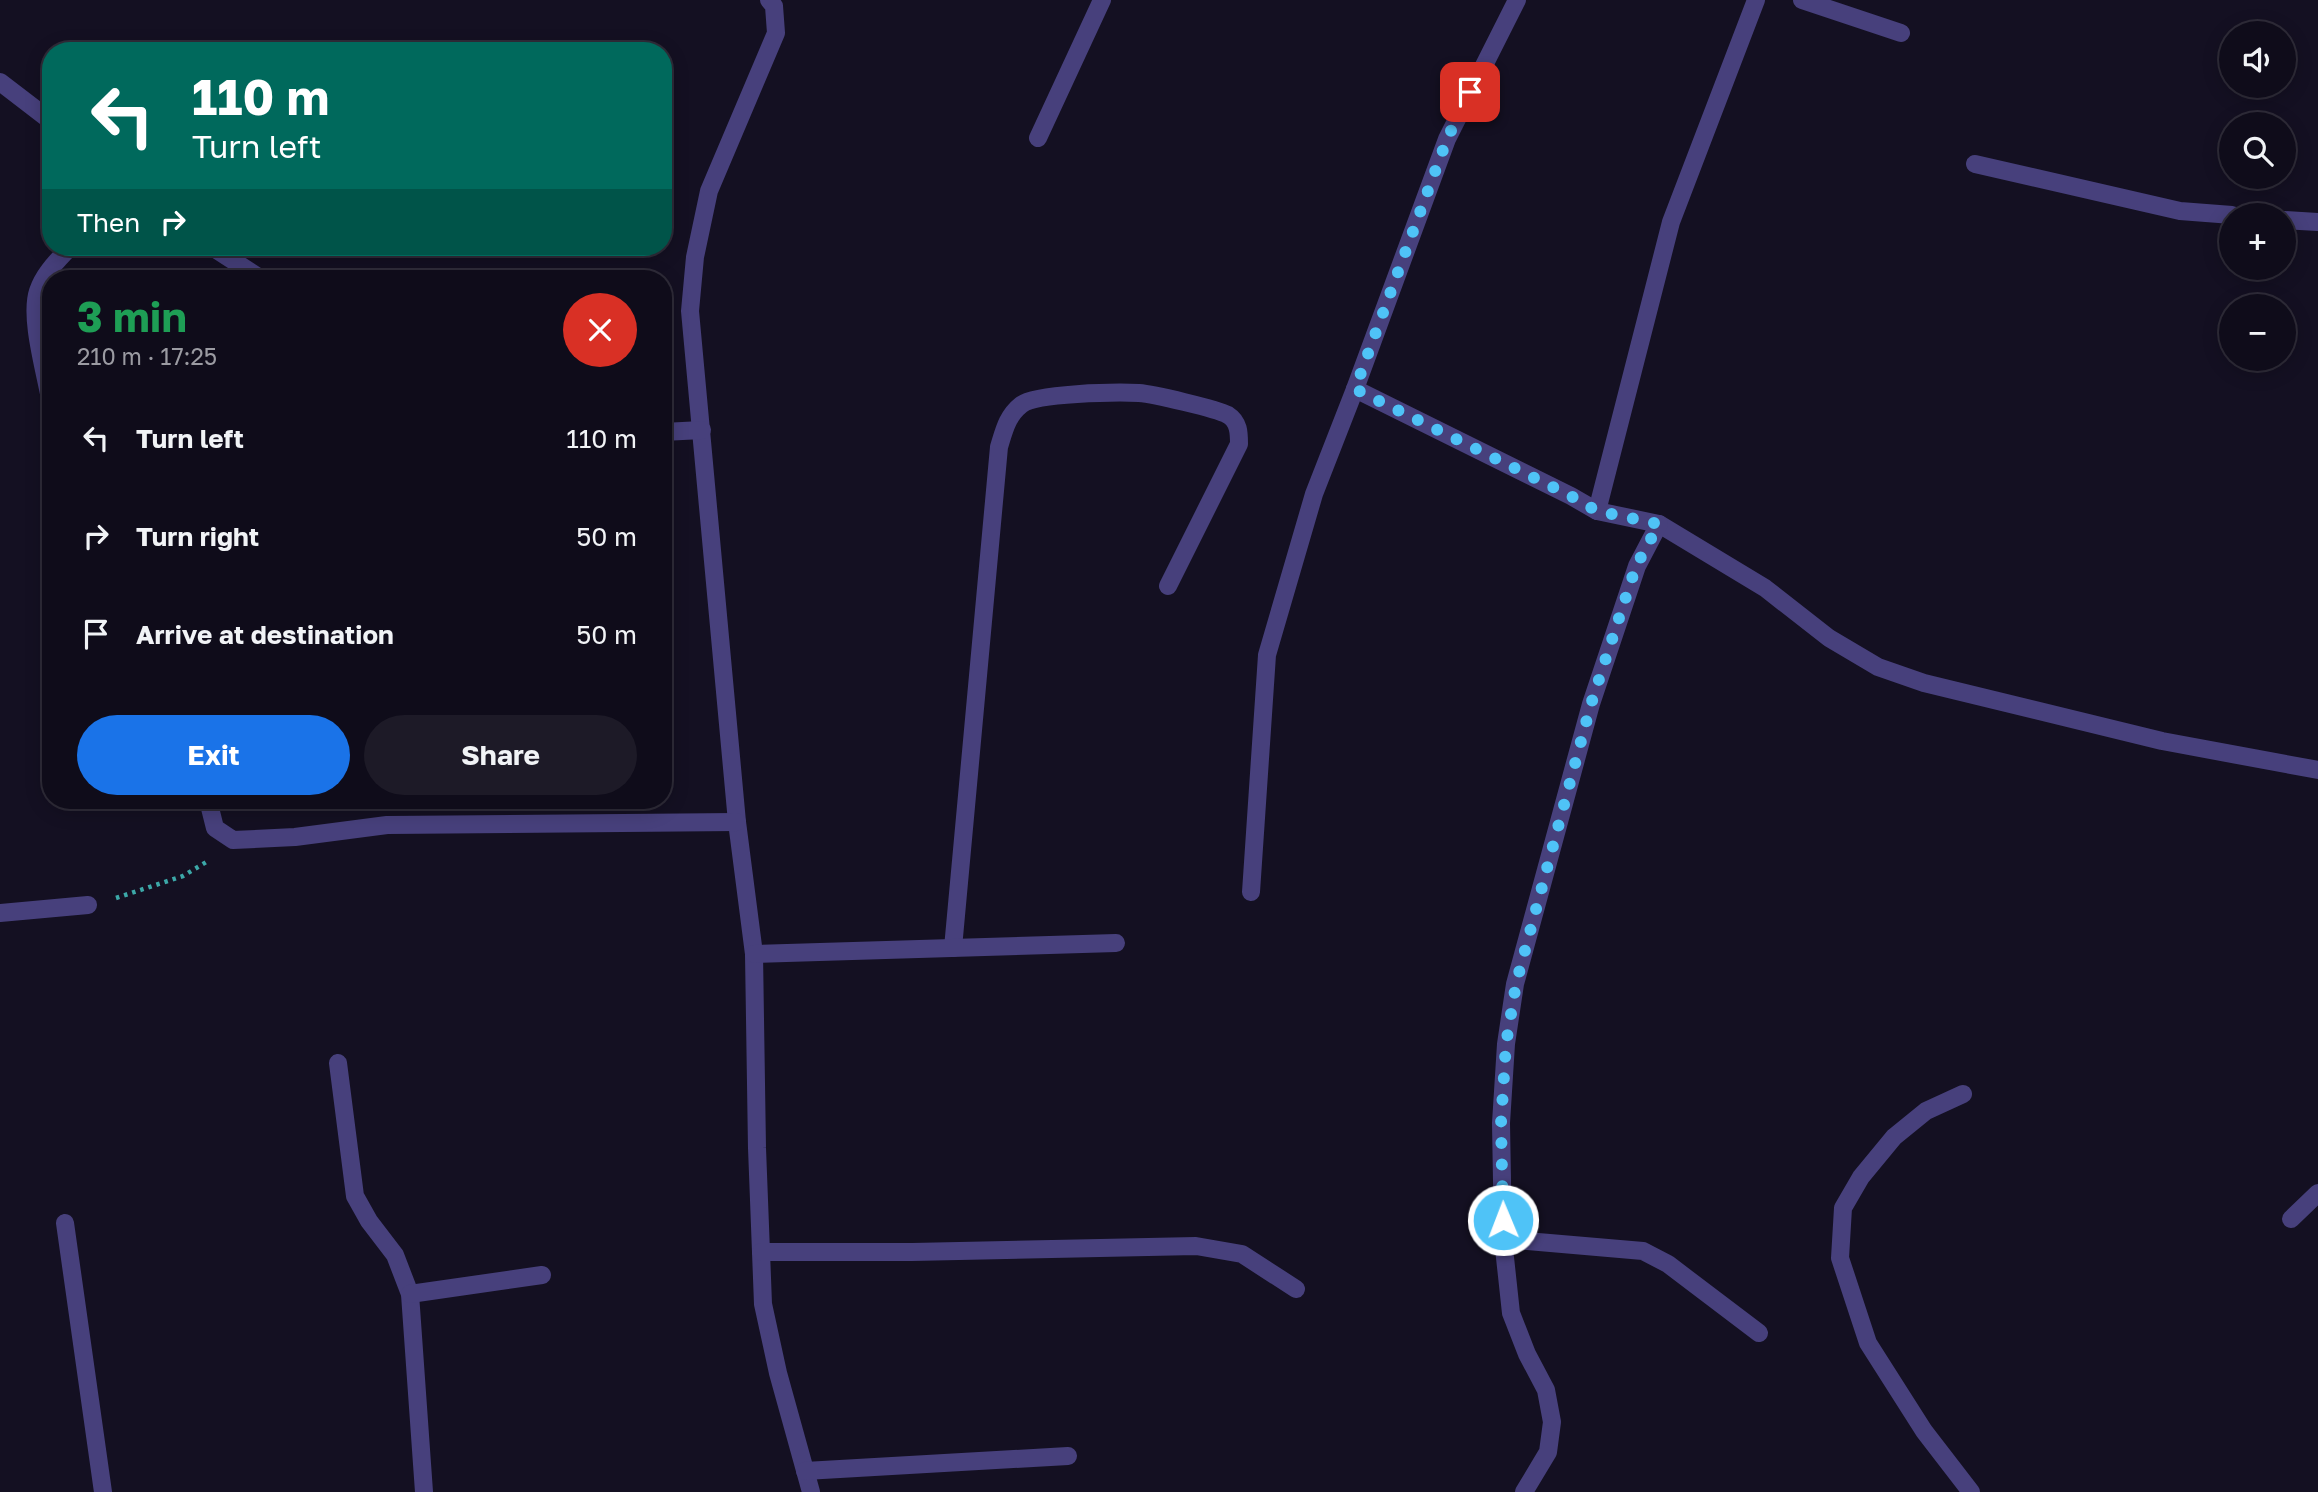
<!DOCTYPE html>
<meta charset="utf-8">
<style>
body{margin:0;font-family:"Golos Text",sans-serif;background:#1d1a27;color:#f1f3f6;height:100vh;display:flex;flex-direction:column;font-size:26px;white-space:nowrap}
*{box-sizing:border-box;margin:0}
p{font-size:23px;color:#9b9ba2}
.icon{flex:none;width:38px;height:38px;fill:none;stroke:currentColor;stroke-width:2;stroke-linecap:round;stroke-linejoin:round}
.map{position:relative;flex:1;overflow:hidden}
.drawer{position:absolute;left:42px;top:270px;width:630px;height:539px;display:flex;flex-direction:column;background:#0f0c1a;border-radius:28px;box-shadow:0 4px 18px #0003,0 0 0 2px #2f2c39}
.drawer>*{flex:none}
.banner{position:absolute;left:42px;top:42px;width:630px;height:214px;border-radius:28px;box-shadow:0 4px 18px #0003,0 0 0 2px #2f2c39;background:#00695c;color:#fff;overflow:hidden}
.fabs{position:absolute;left:2219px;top:21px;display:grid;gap:14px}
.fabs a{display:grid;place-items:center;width:77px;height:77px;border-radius:50%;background:#0f0c1a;box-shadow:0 4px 18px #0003,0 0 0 2px #2f2c39;font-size:35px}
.pin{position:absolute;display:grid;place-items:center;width:60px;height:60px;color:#fff;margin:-30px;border-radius:14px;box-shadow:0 4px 10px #0006}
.me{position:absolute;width:77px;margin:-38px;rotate:359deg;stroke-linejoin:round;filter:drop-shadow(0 0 5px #0008)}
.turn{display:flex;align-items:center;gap:24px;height:147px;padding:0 35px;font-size:32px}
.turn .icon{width:91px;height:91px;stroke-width:2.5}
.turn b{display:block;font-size:49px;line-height:60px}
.then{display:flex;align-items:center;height:66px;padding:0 35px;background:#0003;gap:14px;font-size:26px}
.round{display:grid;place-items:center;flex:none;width:74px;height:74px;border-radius:37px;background:#1d1a27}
.headline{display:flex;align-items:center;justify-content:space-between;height:119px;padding:0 35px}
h1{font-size:42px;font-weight:700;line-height:52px;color:#1e9e55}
.action{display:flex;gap:14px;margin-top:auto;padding:14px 35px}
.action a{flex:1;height:80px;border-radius:42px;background:#1a73e8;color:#fff;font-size:28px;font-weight:700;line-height:80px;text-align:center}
.action a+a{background:#1d1a27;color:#f1f3f6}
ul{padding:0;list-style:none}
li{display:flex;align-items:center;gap:21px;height:98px;padding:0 35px}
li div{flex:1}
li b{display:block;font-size:26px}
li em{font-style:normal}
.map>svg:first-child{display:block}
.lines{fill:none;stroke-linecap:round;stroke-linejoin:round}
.path{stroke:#3ca8a8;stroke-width:4.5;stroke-dasharray:3.5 5;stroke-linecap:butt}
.minor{stroke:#47407c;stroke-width:18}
.route{stroke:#4fc3f7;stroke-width:12;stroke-dasharray:0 21.6}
</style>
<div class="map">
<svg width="2318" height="1492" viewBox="0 0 2318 1492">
<rect width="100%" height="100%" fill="#141022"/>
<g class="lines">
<polyline class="path" points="116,898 183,876 208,861"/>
<g class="minor">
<polyline points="769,0 774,6 776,33 709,191 695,257 690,311 737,822 754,954 757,1148 763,1304 778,1373 811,1492"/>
<polyline points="1802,0 1901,33"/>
<polyline points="0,82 51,121"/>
<polyline points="1038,138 1102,0"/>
<polyline points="1975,164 2180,211 2232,215"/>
<polyline points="2284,220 2318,222"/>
<polyline points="212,247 260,278"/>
<polyline points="1355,389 1571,496 1597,511 1659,524 1765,588 1829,638 1878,667 1924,683 2162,741 2318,770"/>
<path d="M51,404C46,374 29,318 38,291C44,273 58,260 70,247"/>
<polyline points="663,432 702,430"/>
<polyline points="1597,511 1671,222 1756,0"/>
<polyline points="208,800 215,828 233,840 295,837 387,825 737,822"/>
<polyline points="1251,892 1267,655 1314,494 1355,389 1447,139 1517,0"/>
<polyline points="0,913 88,905"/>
<path d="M953,948L999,447C1004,431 1007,416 1021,405C1035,393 1117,392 1139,393C1153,394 1217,409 1228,415C1239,422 1239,433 1239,444L1168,586"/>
<polyline points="754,954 1116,943"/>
<polyline points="338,1063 355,1196 369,1221 395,1255 410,1294 424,1492"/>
<polyline points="1963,1094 1926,1111 1894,1137 1861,1177 1843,1208 1840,1258 1868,1343 1924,1431 1971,1492"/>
<polyline points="2291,1219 2318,1193"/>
<polyline points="65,1223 103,1492"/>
<polyline points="1503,1239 1643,1251 1668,1264 1759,1333"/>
<polyline points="761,1252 912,1252 1196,1246 1242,1254 1296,1289"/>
<polyline points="410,1294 542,1275"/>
<polyline points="805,1471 1068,1456"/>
<polyline points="1524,1492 1548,1452 1552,1422 1546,1390 1527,1354 1511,1313 1503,1239 1501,1123 1506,1044 1515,984 1591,704 1637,566 1659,524"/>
</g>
</g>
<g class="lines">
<polyline class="route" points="1470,92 1447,139 1355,389 1571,496 1597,511 1659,524 1636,566 1591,704 1516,984 1506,1044 1501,1123 1503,1220"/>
</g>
</svg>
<div class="fabs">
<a><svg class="icon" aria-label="sound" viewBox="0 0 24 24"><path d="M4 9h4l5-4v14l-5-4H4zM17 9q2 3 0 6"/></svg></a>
<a><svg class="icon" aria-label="search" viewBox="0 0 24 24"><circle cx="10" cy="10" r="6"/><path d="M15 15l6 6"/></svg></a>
<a>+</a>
<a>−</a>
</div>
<div class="pin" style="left:1470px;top:92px;background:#d93025"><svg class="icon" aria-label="arrive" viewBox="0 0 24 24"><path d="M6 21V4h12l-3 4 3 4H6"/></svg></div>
<svg class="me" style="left:1503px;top:1220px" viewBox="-20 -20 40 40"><circle r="17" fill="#4fc3f7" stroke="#fff" stroke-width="3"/><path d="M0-11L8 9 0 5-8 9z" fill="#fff"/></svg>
<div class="banner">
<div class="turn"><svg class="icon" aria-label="left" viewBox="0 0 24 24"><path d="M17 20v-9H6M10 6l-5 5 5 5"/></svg><div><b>110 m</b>Turn left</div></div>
<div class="then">Then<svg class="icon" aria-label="right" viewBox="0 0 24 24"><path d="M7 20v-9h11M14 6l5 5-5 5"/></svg></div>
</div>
<section class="drawer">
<div class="headline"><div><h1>3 min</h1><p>210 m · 17:25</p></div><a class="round" style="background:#d93025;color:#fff"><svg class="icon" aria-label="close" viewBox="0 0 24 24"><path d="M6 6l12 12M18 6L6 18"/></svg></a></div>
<ul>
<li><svg class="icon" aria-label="left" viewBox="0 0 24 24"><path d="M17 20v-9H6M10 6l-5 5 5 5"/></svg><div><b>Turn left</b></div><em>110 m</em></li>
<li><svg class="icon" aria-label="right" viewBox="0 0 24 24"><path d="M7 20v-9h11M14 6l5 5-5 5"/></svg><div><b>Turn right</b></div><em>50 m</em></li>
<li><svg class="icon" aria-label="arrive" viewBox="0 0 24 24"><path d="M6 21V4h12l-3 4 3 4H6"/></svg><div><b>Arrive at destination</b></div><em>50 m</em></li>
</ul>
<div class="action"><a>Exit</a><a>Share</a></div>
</section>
</div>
